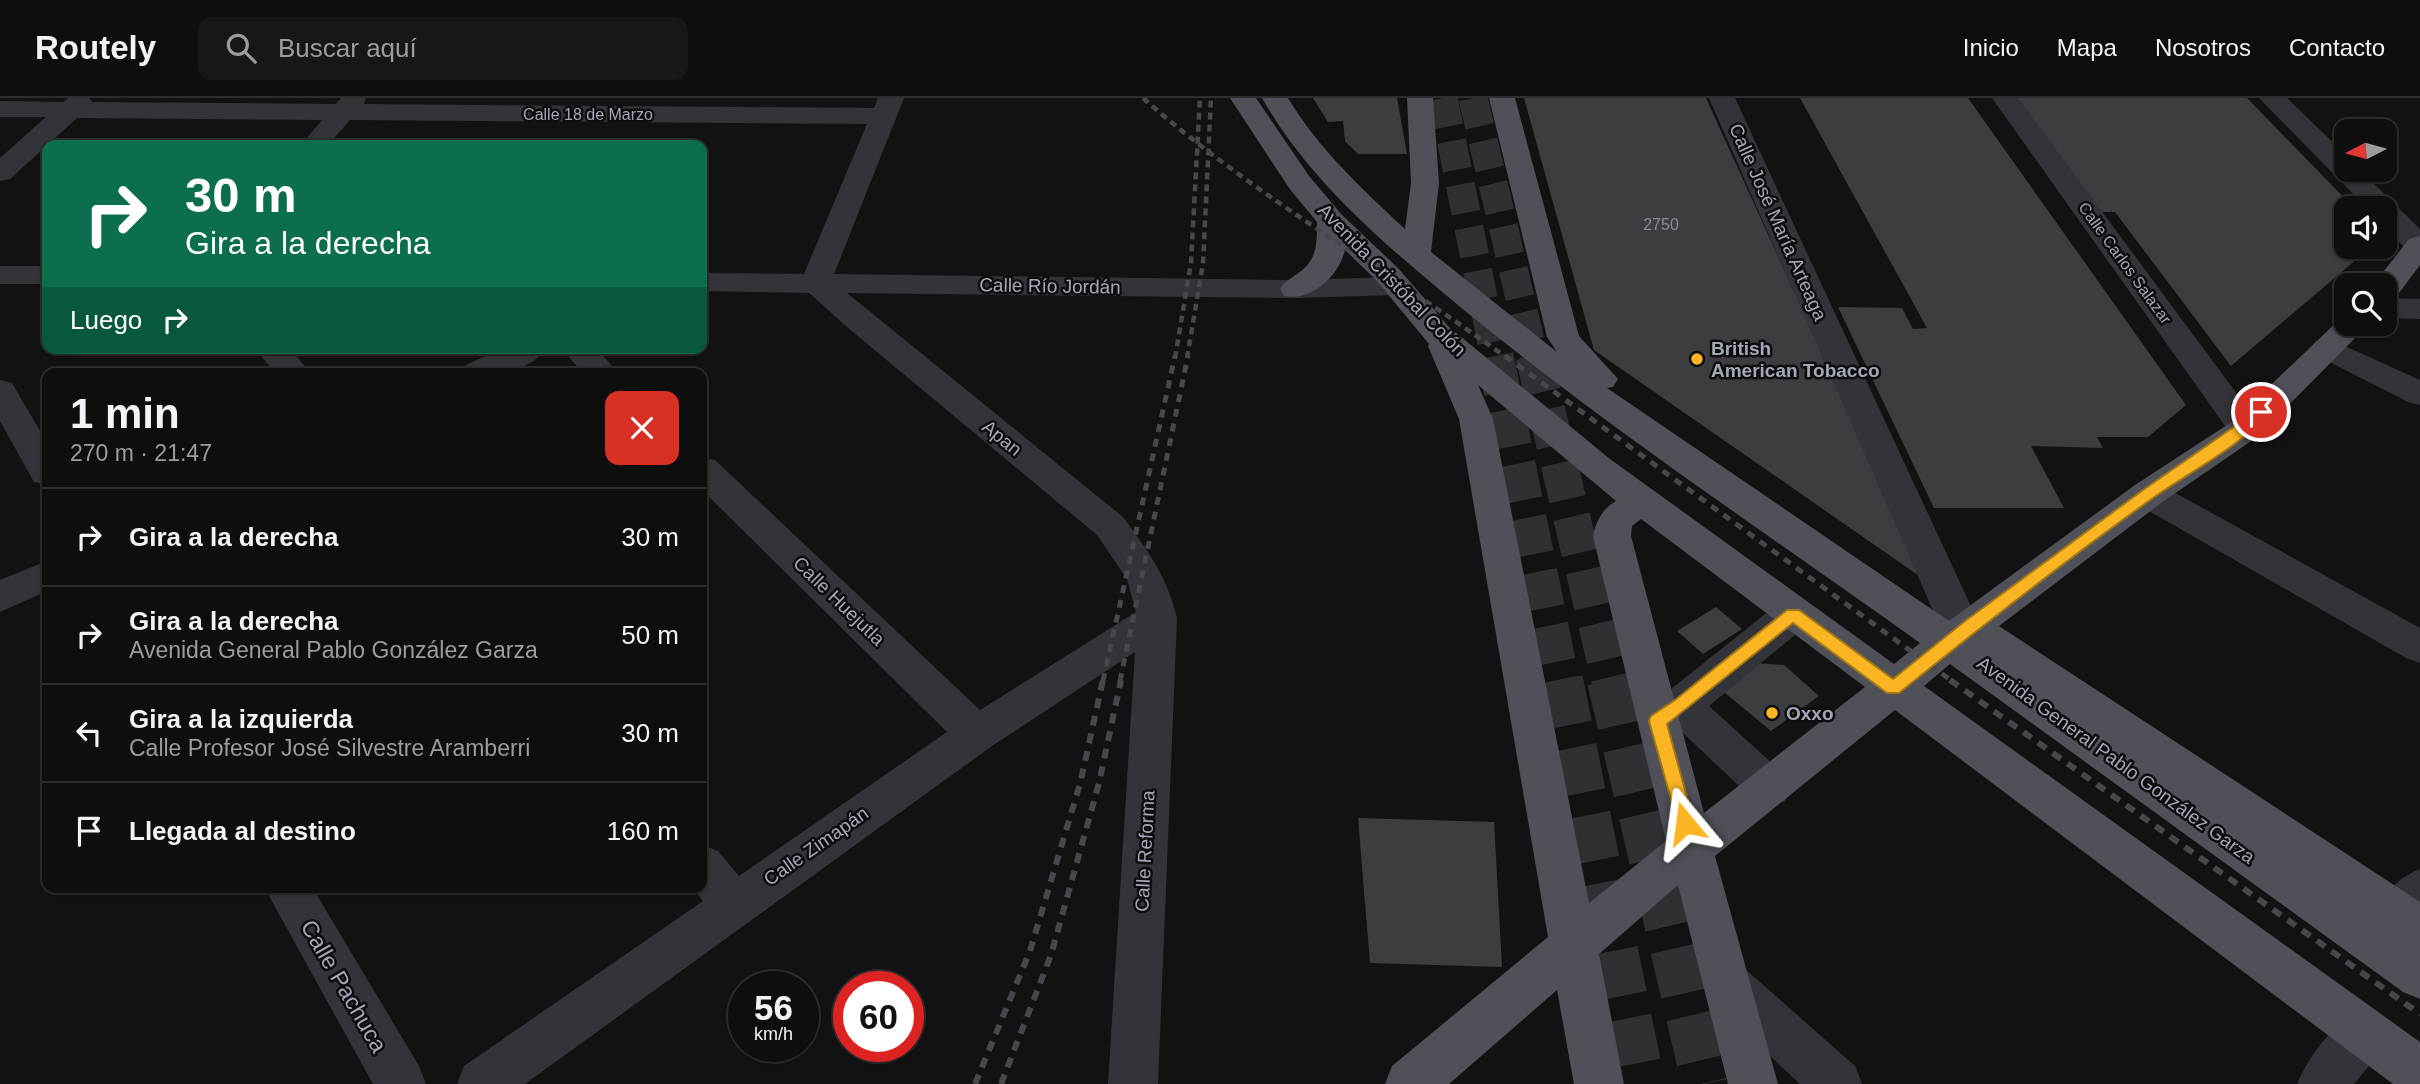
<!DOCTYPE html>
<html lang="es">
<meta charset="utf-8">
<style>
body{margin:0;font-family:Helvetica,sans-serif;background:#171718;color:#f1f3f6;height:100vh;display:flex;flex-direction:column;font-size:26px;white-space:nowrap}
*{box-sizing:border-box;margin:0}
p{font-size:23px;color:#9b9c9e}
.icon{flex:none;width:38px;height:38px;fill:none;stroke:currentColor;stroke-width:2;stroke-linecap:round;stroke-linejoin:round}
.map{position:relative;flex:1;overflow:hidden}
.drawer{position:absolute;left:42px;top:270px;width:665px;height:525px;display:flex;flex-direction:column;background:#0e0e0f;border-radius:14px;box-shadow:0 2px 5px #0004,0 0 0 2px #2e2e2f}
.drawer>*{flex:none}
.guide{position:absolute;left:42px;top:42px;width:665px;height:214px;border-radius:14px;box-shadow:0 2px 5px #0004,0 0 0 2px #2e2e2f;background:#0b6e4f;color:#fff;overflow:hidden}
.needle{width:46px;rotate:264deg}
.buttons{position:absolute;left:2334px;top:21px;display:grid;gap:14px}
.buttons a{display:grid;place-items:center;width:63px;height:63px;border-radius:14px;background:#0e0e0f;box-shadow:0 2px 5px #0004,0 0 0 2px #2e2e2f;font-size:35px}
.speed{position:absolute;left:728px;top:873px;display:flex;gap:14px;font-size:35px;font-weight:700;text-align:center}
.speed>*{display:grid;place-content:center;width:91px;height:91px;border-radius:50%;background:#0e0e0f;box-shadow:0 2px 5px #0004,0 0 0 2px #2e2e2f;line-height:1}
.speed small{font-size:18px;font-weight:400}
.speed .limit{border:10px solid #d22;background:#fff;color:#111}
.pin{position:absolute;display:grid;place-items:center;width:60px;height:60px;color:#fff;margin:-30px;border:4px solid #fff;border-radius:50%;box-shadow:0 2px 7px #0007}
.me{position:absolute;width:77px;margin:-38px;rotate:344deg;stroke-linejoin:round;filter:drop-shadow(0 0 5px #0008)}
.turn{display:flex;align-items:center;gap:24px;height:147px;padding:0 28px;font-size:32px}
.turn .icon{width:91px;height:91px;stroke-width:2.5}
.turn b{display:block;font-size:49px;line-height:60px}
.then{display:flex;align-items:center;height:66px;padding:0 28px;background:#0003;gap:14px;font-size:26px}
.round{display:grid;place-items:center;flex:none;width:74px;height:74px;border-radius:14px;background:#171718}
.headline{display:flex;align-items:center;justify-content:space-between;height:119px;padding:0 28px}
h1{font-size:42px;font-weight:700;line-height:52px}
ul{padding:0;list-style:none}
li{display:flex;align-items:center;gap:21px;height:98px;padding:0 28px;border-top:2px solid #2e2e2f}
li div{flex:1}
li b{display:block;font-size:26px}
li em{font-style:normal}
header{display:flex;align-items:center;gap:42px;box-sizing:border-box;height:98px;padding:0 35px;background:#0e0e0f;border-bottom:2px solid #2e2e2f}
header strong{font-size:33px}
nav{display:flex;gap:38px;margin-inline-start:auto;font-size:24px}
.search{width:490px;height:63px;background:#171718;display:flex;align-items:center;gap:18px;box-sizing:border-box;padding:0 24px;border-radius:14px;color:#9b9c9e;font-size:26px}
.map>svg:first-child{display:block}
.building{fill:#3c3d41}
.lines{fill:none;stroke-linecap:round;stroke-linejoin:round}
.major-tunnel-far2{stroke:#2f3034;stroke-width:29;stroke-dasharray:29 15;stroke-linecap:butt}
.major-tunnel-far1{stroke:#2f3034;stroke-width:37;stroke-dasharray:37 18;stroke-linecap:butt}
.major-tunnel{stroke:#2f3034;stroke-width:46;stroke-dasharray:46 23;stroke-linecap:butt}
.minor{fill:#333439;fill-rule:evenodd}
.major{fill:#4f5058;fill-rule:evenodd}
.rail-far2{stroke:#46484e;stroke-width:4.5;stroke-dasharray:7 5;stroke-linecap:butt}
.rail-far1{stroke:#46484e;stroke-width:5;stroke-dasharray:8 7;stroke-linecap:butt}
.rail{stroke:#46484e;stroke-width:6;stroke-dasharray:10 8;stroke-linecap:butt}
.route{fill:#fbb522;stroke:#a37616;stroke-width:2}
.poi-dot{fill:#fbb522;stroke:#0d0d0f;stroke-width:2.5}
.labels{text-anchor:middle;dominant-baseline:central;stroke-width:5;stroke-linejoin:round;paint-order:stroke}
.far-street-label{font-size:16px;fill:#a2a8b5;stroke:#0d0d0f}
.number-label{font-size:16px;fill:#888d98}
.street-label{font-size:19px;fill:#a2a8b5;stroke:#0d0d0f}
.poi-label{font-size:19px;font-weight:bold;fill:#a2a8b5;stroke:#0d0d0f;text-anchor:start}
.near-street-label{font-size:23px;fill:#a2a8b5;stroke:#0d0d0f}
</style>
<header>
<strong>Routely</strong>
<div class="search"><svg class="icon" aria-label="search" viewBox="0 0 24 24"><circle cx="10" cy="10" r="6"/><path d="M15 15l6 6"/></svg>Buscar aquí</div>
<nav><a>Inicio</a><a>Mapa</a><a>Nosotros</a><a>Contacto</a></nav>
</header>
<div class="map">
<svg width="2420" height="986" viewBox="0 0 2420 986">
<rect width="100%" height="100%" fill="#121214"/>
<g class="building">
<polygon points="1313,0 1397,0 1407,56 1358,56 1345,43 1343,23 1328,24"/>
<polygon points="1524,0 1706,0 1925,482 1594,252"/>
<polygon points="1800,0 1968,0 2186,307 2148,339 2097,339 2103,350 2031,348 2064,410 1934,410 1838,209 1902,210 1913,231 1927,230"/>
<polygon points="2014,0 2247,0 2354,110 2347,110 2347,149 2371,149 2231,268 2115,114 2098,114"/>
<polygon points="1716,509 1742,531 1703,556 1677,533"/>
<polygon points="1754,565 1784,567 1819,598 1771,633 1724,594"/>
<polygon points="1358,720 1494,724 1502,869 1370,865"/>
</g>
<g class="lines">
<g class="major-tunnel-far2">
<polyline points="1443,0 1495,260"/>
<polyline points="1473,0 1534,260"/>
</g>
<g class="major-tunnel-far1">
<polyline points="1495,258 1561,583"/>
<polyline points="1534,258 1610,583"/>
</g>
<g class="major-tunnel">
<polyline points="1560,582 1642,986"/>
<polyline points="1610,582 1705,986"/>
</g>
<g class="minor">
<path d="M68,0H89L92,4L336,6L341,0H366L364,6L874,10L878,0H904L834,176L1295,182L1397,179L1408,181L1412,188L1408,195L1397,197L1295,200L847,195L1123,419C1148,453 1167,478 1177,520L1158,986H1108L1135,554L992,648L525,986H457L464,968L703,803L692,789H702V747L718,753L739,778L947,634L702,392V359L715,362L980,612L1136,514L1127,481L1097,437L847,229L809,195L702,193V175L804,176L867,26L350,22L328,47H301L322,22L77,20L10,81L0,83V60L46,19H0V3L64,4Z"/>
<polygon points="1709,0 1735,0 1975,517 1969,528 1955,532 1941,528 1935,517"/>
<polygon points="1992,0 2018,0 2257,323 2262,331 2257,339 2245,343 2233,339"/>
<polygon points="2259,0 2287,0 2347,58 2347,72 2360,72 2420,131 2420,157 2409,154 2385,130 2385,110 2367,110"/>
<rect x="0" y="168" width="47" height="18"/>
<polygon points="2385,200 2420,201 2420,221 2385,220"/>
<polygon points="2327,240 2420,282 2420,307 2408,304 2316,257 2311,250 2316,243"/>
<polygon points="255,250 290,250 310,275 275,275"/>
<path d="M503,250H546C529,277 489,275 462,275L466,267Z"/>
<polygon points="561,250 596,250 618,275 583,275"/>
<polygon points="0,282 12,285 47,345 47,387 34,384 0,323"/>
<polygon points="2148,383 2161,387 2420,530 2420,565 2406,560 2135,405 2130,396 2135,387"/>
<polygon points="47,463 47,493 0,514 0,482"/>
<polygon points="1793,501 1807,505 1813,516 1807,527 1709,608 1785,677 1792,690 1785,703 1770,708 1755,703 1666,619 1660,607 1666,595 1779,505"/>
<path d="M2420,771V826L2397,853L2380,860L2363,853L2356,838C2368,812 2393,781 2420,771Z"/>
<polygon points="264,789 312,789 419,968 426,986 373,986"/>
<polygon points="1728,864 1745,871 1855,968 1862,986 1800,986 1711,903 1704,887 1711,871"/>
<path d="M2364,911L2382,918L2389,935L2382,952L2354,986H2297C2309,957 2335,923 2364,911Z"/>
</g>
<g class="major">
<path d="M1230,0H1256L1309,78L1342,117L1398,170L1449,229L1610,361L1894,566L1920,545C1769,437 1614,334 1470,217C1393,153 1312,88 1262,0H1288C1318,50 1362,91 1405,131L1411,85L1407,0H1433L1439,85L1431,154L1557,254L1547,239L1489,0H1515L1579,238L1618,281L1613,289L1607,290L1949,523L2135,387L2233,323L2342,219L2347,218V226H2369L2257,339L2161,405L1999,528L2420,804V901L2403,894L1950,566L1924,588L2420,944V986H2393L1895,612L1715,758L1778,986H1728L1678,787L1599,856L1624,986H1574L1557,892L1449,986H1385L1392,968L1548,839L1459,321L1428,248L1429,246L1376,182L1345,152C1339,178 1311,204 1284,198L1280,191C1284,184 1290,181 1297,176C1317,163 1317,146 1317,124L1289,90ZM1478,287L1616,403C1603,410 1596,423 1593,438L1666,743L1589,805L1493,321ZM1641,421L1865,589L1704,715L1631,438L1632,428Z"/>
<polygon points="2420,138 2420,167 2396,199 2385,201 2385,187 2373,187 2409,141"/>
</g>
<g class="rail-far2">
<path d="M1143,0C1255,99 1387,172 1507,260"/>
<polyline points="1175,260 1191,165 1200,0"/>
<polyline points="1187,260 1203,166 1211,0"/>
</g>
<g class="rail-far1">
<polyline points="1505,258 1952,583"/>
<polyline points="1103,583 1175,258"/>
<polyline points="1120,583 1188,258"/>
</g>
<g class="rail">
<polyline points="1950,582 2420,916"/>
<polyline points="975,986 1030,853 1080,686 1103,582"/>
<polyline points="1001,986 1051,857 1099,685 1121,582"/>
</g>
</g>
<path class="route" d="M2261,310L2268,314C2246,346 2186,376 2153,400C2066,462 1982,528 1899,595H1887L1793,525L1667,626L1694,725L1692,730L1685,733L1679,730L1649,623L1651,618L1675,602L1787,512H1799L1893,581L1965,523L2143,392Z"/>
<g class="poi-dot">
<circle cx="1697" cy="261" r="7"/>
<circle cx="1772" cy="615" r="7"/>
</g>
<g class="labels">
<g class="far-street-label">
<text x="588" y="16">Calle 18 de Marzo</text>
<text transform="translate(2125 165) rotate(54)">Calle Carlos Salazar</text>
</g>
<g class="number-label">
<text x="1661" y="126">2750</text>
</g>
<g class="street-label">
<text transform="translate(1778 124) rotate(66)">Calle José María Arteaga</text>
<text transform="translate(1392 182) rotate(46)">Avenida Cristóbal Colón</text>
<text transform="translate(1050 188) rotate(1)">Calle Río Jordán</text>
<text transform="translate(1002 340) rotate(39)">Apan</text>
<text transform="translate(839 503) rotate(44)">Calle Huejutla</text>
<text transform="translate(2116 662) rotate(36)">Avenida General Pablo González Garza</text>
<text transform="translate(816 748) rotate(-35)">Calle Zimapán</text>
<text transform="translate(1145 753) rotate(-87)">Calle Reforma</text>
</g>
<g class="poi-label">
<text x="1711" y="250">British<tspan x="1711" dy="22">American Tobacco</tspan></text>
<text x="1786" y="615">Oxxo</text>
</g>
<g class="near-street-label">
<text transform="translate(344 888) rotate(60)">Calle Pachuca</text>
</g>
</g>
</svg>
<div class="buttons">
<a><svg class="needle" viewBox="-14 -14 28 28"><path d="M0-13l5 13h-10z" fill="#e53935"/><path d="M0 13l5-13h-10z" fill="#9b9c9e"/></svg></a>
<a><svg class="icon" aria-label="sound" viewBox="0 0 24 24"><path d="M4 9h4l5-4v14l-5-4H4zM17 9q2 3 0 6"/></svg></a>
<a><svg class="icon" aria-label="search" viewBox="0 0 24 24"><circle cx="10" cy="10" r="6"/><path d="M15 15l6 6"/></svg></a>
</div>
<div class="speed"><div>56<small>km/h</small></div><div class="limit">60</div></div>
<div class="pin" style="left:2261px;top:314px;background:#d93025"><svg class="icon" aria-label="arrive" viewBox="0 0 24 24"><path d="M6 21V4h12l-3 4 3 4H6"/></svg></div>
<svg class="me" style="left:1685px;top:725px" viewBox="-20 -20 40 40"><path d="M0-17L14 15 0 8-14 15z" fill="#fbb522" stroke="#fff" stroke-width="4"/></svg>
<div class="guide">
<div class="turn"><svg class="icon" aria-label="right" viewBox="0 0 24 24"><path d="M7 20v-9h11M14 6l5 5-5 5"/></svg><div><b>30 m</b>Gira a la derecha</div></div>
<div class="then">Luego<svg class="icon" aria-label="right" viewBox="0 0 24 24"><path d="M7 20v-9h11M14 6l5 5-5 5"/></svg></div>
</div>
<section class="drawer">
<div class="headline"><div><h1>1 min</h1><p>270 m · 21:47</p></div><a class="round" style="background:#d93025;color:#fff"><svg class="icon" aria-label="close" viewBox="0 0 24 24"><path d="M6 6l12 12M18 6L6 18"/></svg></a></div>
<ul>
<li><svg class="icon" aria-label="right" viewBox="0 0 24 24"><path d="M7 20v-9h11M14 6l5 5-5 5"/></svg><div><b>Gira a la derecha</b></div><em>30 m</em></li>
<li><svg class="icon" aria-label="right" viewBox="0 0 24 24"><path d="M7 20v-9h11M14 6l5 5-5 5"/></svg><div><b>Gira a la derecha</b><p>Avenida General Pablo González Garza</p></div><em>50 m</em></li>
<li><svg class="icon" aria-label="left" viewBox="0 0 24 24"><path d="M17 20v-9H6M10 6l-5 5 5 5"/></svg><div><b>Gira a la izquierda</b><p>Calle Profesor José Silvestre Aramberri</p></div><em>30 m</em></li>
<li><svg class="icon" aria-label="arrive" viewBox="0 0 24 24"><path d="M6 21V4h12l-3 4 3 4H6"/></svg><div><b>Llegada al destino</b></div><em>160 m</em></li>
</ul>
</section>
</div>
